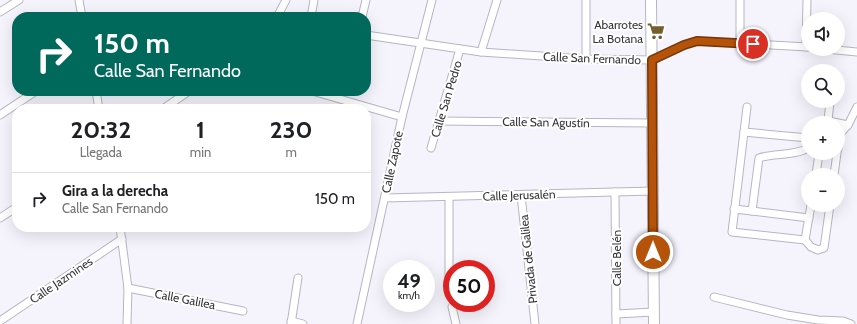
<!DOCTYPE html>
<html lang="es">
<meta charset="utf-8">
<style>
body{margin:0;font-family:Cabin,sans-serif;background:#f2f2f2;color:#202124;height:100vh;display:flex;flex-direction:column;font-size:15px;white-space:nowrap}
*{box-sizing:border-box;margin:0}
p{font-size:13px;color:#757577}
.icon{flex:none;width:22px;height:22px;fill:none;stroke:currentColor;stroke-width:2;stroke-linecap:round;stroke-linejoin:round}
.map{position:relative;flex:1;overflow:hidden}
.details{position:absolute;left:12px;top:104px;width:359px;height:128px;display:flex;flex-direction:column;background:#fff;border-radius:16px;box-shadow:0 4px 16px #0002}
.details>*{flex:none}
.guide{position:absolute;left:12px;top:12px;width:359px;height:84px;border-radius:16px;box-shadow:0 4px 16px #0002;background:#00695c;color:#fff;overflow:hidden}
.tools{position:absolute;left:801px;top:12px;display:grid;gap:8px}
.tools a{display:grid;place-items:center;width:44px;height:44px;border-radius:50%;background:#fff;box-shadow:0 4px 16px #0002;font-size:20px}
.speed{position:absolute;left:383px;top:260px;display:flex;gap:8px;font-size:20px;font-weight:700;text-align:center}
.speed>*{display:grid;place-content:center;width:52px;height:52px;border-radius:50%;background:#fff;box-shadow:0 4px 16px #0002;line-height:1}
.speed small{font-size:10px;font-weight:400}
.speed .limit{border:6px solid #d22;background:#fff;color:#111}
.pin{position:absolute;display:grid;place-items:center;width:34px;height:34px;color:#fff;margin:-17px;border:2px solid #fff;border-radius:50%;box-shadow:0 1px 4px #0007}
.me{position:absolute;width:44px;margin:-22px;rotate:0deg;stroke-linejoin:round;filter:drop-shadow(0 0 3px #0008)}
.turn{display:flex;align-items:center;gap:14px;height:84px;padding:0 16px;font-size:18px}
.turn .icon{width:52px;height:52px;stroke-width:2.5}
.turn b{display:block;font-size:28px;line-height:34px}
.eta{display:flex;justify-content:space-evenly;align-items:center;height:68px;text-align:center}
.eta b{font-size:24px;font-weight:700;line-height:28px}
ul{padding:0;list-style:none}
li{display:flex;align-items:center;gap:12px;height:52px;padding:0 16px;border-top:1px solid #e0e0e0}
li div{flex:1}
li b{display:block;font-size:15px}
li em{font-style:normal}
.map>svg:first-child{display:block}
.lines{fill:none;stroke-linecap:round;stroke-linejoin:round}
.minor-casing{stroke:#b7b5c2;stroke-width:9}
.secondary-casing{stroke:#b7b5c2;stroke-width:12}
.minor{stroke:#fff;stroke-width:7}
.secondary{stroke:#fff;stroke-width:10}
.route-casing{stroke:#753606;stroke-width:10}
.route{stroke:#b45309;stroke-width:7}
.labels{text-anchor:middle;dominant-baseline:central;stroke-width:4;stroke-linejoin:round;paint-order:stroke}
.poi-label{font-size:12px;fill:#37363c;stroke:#fff;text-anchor:end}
.street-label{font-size:12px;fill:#37363c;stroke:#fff}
</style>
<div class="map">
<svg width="857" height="324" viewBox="0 0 857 324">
<rect width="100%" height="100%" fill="#f5f4fd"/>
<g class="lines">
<g class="minor-casing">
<g id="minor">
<polyline points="79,0 82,17"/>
<polyline points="586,0 586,59"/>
<polyline points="740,0 740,43"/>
<polyline points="0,12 19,0"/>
<polyline points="277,17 286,0"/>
<polyline points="311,17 314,0"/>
<polyline points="362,17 366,0"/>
<polyline points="366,35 481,52 586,59 652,60 684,45 697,41 808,47"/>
<polyline points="806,47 807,0"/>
<polyline points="826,49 857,52"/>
<polyline points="481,52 497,0"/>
<polyline points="96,91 99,109"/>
<polyline points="312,91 402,117"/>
<polyline points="830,101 828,121 848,125"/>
<polyline points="747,107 732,232 805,240"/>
<polyline points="163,109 189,91"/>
<polyline points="0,115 36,91"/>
<polyline points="439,121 652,123"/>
<polyline points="744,132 808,138"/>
<polyline points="838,136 848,125 857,107"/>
<polyline points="431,148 460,49"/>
<path d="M808,148C795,156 774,153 759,158L752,211L809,218"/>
<polyline points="838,149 840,136"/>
<polyline points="816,175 819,153"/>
<polyline points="834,175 837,153"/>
<polyline points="615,192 616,324"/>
<polyline points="521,195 535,324"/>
<polyline points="449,197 449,277"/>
<polyline points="385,198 653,191"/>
<polyline points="734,209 752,211"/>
<polyline points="0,218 17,207"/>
<polyline points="120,227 128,288 127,324"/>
<polyline points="805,240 811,247 818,250 824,248 830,205"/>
<polyline points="805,240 811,205"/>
<polyline points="128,288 243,311"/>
<polyline points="714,297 787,315 818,320 843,321 851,324"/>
<polyline points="452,307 456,324"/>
<polyline points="616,314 654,312"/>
<polyline points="0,321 122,239"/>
<polyline points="291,321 303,324"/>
<polyline points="291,324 298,278"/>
<polyline points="357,324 402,117 432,0"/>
</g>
</g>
<g class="secondary-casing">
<polyline id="secondary" points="651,0 654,324"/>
</g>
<use href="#minor" class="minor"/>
<use href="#secondary" class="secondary"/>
</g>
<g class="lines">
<g class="route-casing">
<polyline id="route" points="653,252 652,60 684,45 697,41 753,44"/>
</g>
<use href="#route" class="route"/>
</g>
<defs>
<g id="supermarket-bare" transform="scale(1.38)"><path d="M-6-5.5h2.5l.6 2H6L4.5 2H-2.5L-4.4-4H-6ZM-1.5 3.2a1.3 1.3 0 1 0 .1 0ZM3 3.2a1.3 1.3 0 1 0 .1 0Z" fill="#755e2e" stroke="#fff" stroke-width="2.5" paint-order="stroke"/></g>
</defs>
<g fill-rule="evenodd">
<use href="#supermarket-bare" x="656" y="31"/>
</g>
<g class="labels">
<g class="poi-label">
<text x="643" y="24">Abarrotes<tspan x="643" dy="14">La Botana</tspan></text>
</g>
<g class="street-label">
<text transform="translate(592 58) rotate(2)">Calle San Fernando</text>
<text transform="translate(446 99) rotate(-73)">Calle San Pedro</text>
<text transform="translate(546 122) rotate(1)">Calle San Agustín</text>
<text transform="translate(392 162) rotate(-78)">Calle Zapote</text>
<text transform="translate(519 195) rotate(-2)">Calle Jerusalén</text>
<text transform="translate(616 258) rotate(-90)">Calle Belén</text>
<text transform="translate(528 259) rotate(-96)">Privada de Galilea</text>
<text transform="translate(61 280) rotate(-34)">Calle Jazmines</text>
<text transform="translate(185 299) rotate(11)">Calle Galilea</text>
</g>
</g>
</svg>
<div class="tools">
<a><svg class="icon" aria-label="sound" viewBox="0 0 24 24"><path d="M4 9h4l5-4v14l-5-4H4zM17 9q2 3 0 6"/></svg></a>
<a><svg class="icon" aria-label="search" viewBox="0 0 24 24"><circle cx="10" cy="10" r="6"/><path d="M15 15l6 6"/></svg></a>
<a>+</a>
<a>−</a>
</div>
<div class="speed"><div>49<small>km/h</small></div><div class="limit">50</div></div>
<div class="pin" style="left:753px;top:44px;background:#d93025"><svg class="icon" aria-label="arrive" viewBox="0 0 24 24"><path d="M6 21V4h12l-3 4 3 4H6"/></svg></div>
<svg class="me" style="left:653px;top:252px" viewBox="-20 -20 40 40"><circle r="17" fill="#b45309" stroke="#fff" stroke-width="3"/><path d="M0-11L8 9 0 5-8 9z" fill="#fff"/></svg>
<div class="guide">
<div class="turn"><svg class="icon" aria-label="right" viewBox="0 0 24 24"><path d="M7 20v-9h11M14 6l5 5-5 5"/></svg><div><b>150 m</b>Calle San Fernando</div></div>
</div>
<section class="details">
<div class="eta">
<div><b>20:32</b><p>Llegada</p></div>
<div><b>1</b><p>min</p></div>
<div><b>230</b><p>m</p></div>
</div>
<ul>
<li><svg class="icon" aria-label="right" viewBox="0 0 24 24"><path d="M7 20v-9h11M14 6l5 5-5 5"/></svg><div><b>Gira a la derecha</b><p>Calle San Fernando</p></div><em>150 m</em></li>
</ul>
</section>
</div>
